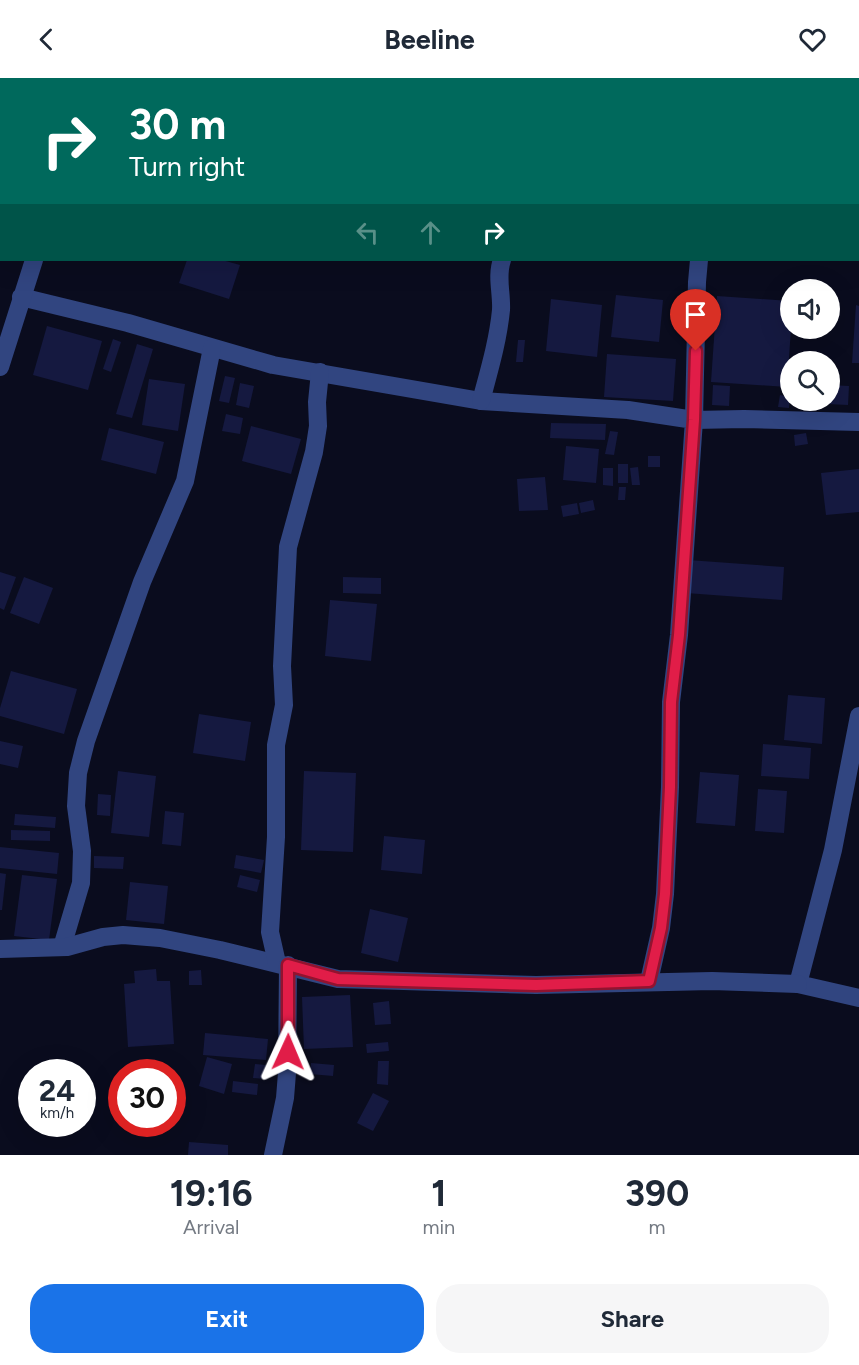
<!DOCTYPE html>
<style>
body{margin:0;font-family:Figtree,sans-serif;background:#f6f6f7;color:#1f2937;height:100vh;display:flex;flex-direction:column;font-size:22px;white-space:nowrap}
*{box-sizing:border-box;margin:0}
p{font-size:20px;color:#747a83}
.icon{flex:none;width:33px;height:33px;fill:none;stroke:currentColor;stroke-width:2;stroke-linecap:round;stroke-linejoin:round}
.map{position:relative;height:1077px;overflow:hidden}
.drawer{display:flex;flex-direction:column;background:#fff;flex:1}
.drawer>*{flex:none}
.banner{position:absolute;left:0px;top:0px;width:860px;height:183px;box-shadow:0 6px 24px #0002;background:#00695c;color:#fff;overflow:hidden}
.controls{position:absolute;left:780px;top:201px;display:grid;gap:12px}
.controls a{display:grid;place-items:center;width:60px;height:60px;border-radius:50%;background:#fff;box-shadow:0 6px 24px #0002;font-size:30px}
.speed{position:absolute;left:18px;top:981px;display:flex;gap:12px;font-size:30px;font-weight:700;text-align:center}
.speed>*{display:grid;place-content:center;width:78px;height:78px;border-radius:50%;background:#fff;box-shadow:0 6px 24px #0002;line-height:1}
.speed small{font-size:15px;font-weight:400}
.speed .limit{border:9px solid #d22;background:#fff;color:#111}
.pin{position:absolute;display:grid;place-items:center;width:51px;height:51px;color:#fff;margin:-62px -26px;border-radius:50% 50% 50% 0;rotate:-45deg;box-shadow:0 0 6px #0007}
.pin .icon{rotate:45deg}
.me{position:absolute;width:66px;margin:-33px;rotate:1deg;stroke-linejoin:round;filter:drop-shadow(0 0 4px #0008)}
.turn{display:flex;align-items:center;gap:21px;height:126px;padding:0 30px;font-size:27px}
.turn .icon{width:78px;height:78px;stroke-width:2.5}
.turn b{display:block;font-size:42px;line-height:51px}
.lanes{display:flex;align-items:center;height:57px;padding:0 30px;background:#0003;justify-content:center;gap:30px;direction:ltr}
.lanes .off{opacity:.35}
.eta{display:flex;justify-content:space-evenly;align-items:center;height:102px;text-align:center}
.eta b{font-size:36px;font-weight:700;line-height:42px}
.primary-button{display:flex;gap:12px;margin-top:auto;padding:12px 30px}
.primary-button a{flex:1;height:69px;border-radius:24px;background:#1a73e8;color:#fff;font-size:24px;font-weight:700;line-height:69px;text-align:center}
.primary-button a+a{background:#f6f6f7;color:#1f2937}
header{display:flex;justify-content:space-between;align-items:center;height:78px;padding:0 30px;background:#fff;font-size:27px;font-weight:700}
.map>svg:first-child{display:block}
.building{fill:#151940}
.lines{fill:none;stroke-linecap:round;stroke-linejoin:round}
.minor{stroke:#314580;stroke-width:18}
.route-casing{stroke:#92132f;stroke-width:15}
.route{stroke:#e11d48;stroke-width:10}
</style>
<header><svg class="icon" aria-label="back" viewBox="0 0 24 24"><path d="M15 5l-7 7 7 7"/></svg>Beeline<svg class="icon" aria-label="heart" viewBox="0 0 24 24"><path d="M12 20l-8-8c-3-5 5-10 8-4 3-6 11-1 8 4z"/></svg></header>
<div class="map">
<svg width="859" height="1077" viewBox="0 0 859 1077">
<rect width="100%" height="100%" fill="#0a0c1e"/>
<g class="building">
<polygon points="187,182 222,182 240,187 229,221 179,205"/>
<polygon points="616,217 663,222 659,264 611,259"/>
<polygon points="717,218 790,223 791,250 787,309 711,304"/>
<polygon points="551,221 602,227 597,279 546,273"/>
<polygon points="856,227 859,228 859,285 852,285"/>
<polygon points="47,248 102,263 88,312 33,297"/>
<polygon points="113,261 121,264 111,294 103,291"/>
<polygon points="518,262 525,262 523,284 516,284"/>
<polygon points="137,266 153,271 132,340 116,336"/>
<polygon points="607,276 676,281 673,323 604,319"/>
<polygon points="225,298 235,300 229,325 219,323"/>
<polygon points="149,301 185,306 178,353 142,347"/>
<polygon points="240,305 254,308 249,330 236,327"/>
<polygon points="713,307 730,308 729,328 712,327"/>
<polygon points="830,307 849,308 848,327 827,326 827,322 830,322"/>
<polygon points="780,317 790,319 789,330 778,329"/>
<polygon points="226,336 243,340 240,356 222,353"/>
<polygon points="551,345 606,346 605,362 550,360"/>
<polygon points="251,348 301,361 291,396 242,383"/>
<polygon points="109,350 164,364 156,396 101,382"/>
<polygon points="610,353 618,354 614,377 605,376"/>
<polygon points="806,355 808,366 795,368 794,357"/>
<polygon points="566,368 599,371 596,405 563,402"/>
<rect x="648" y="378" width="12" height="11"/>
<rect x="618" y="386" width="10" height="19"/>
<polygon points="638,389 640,407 632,407 630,390"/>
<polygon points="603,390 613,390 613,408 603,407"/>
<polygon points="859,391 859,434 826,437 821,395"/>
<polygon points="545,399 548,432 519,433 517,401"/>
<polygon points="619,409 626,409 625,422 618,422"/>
<polygon points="593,422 595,432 581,435 579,425"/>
<polygon points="577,425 579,436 563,439 561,428"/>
<polygon points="688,482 784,489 782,522 686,515"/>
<polygon points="0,494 16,499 4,532 0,530"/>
<polygon points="24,499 53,510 39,546 10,535"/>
<polygon points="343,499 381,500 381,516 343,515"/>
<polygon points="330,522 377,526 371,583 325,578"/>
<polygon points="11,593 77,611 64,656 0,638 0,630"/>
<polygon points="788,617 825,620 822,666 784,662"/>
<polygon points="199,636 251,644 245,683 193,675"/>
<polygon points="0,663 23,668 18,690 0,686"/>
<polygon points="763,666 811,670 809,701 761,698"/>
<polygon points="118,693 156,698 149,759 111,755"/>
<polygon points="304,693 356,695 353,774 301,772"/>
<polygon points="700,694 739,697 735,748 696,745"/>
<polygon points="758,711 787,713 784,755 755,753"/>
<polygon points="98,716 111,717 110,738 97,737"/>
<polygon points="165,733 184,735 181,768 162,766"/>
<polygon points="15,736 56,739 55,750 14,747"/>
<polygon points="11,752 50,753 50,763 11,762"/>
<polygon points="384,758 425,762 422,796 381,792"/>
<polygon points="0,769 59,775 57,796 0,790"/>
<polygon points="236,777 264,782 261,795 234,790"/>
<polygon points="94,778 124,779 123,791 94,790"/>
<polygon points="0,795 6,796 2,832 0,832"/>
<polygon points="22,797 57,801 49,862 14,858"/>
<polygon points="240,797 260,802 257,814 237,809"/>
<polygon points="130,804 168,808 164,846 126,842"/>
<polygon points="370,831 408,840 398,884 361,875"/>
<polygon points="156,891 157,903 170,903 174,966 128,969 124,906 135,905 134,893"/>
<polygon points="201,892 202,907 189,907 189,893"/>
<polygon points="350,917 353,969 304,971 302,919"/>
<polygon points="389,923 391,946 375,947 373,925"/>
<polygon points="205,955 268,961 266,982 203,977"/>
<polygon points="388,964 389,973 367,975 366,966"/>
<polygon points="207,979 232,986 224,1016 199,1008"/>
<polygon points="378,983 389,983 388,1007 377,1006"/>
<polygon points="311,985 334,987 333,998 310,996"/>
<polygon points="255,986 266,987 265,1001 253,1000"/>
<polygon points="233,1003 258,1006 257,1017 232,1014"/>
<polygon points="373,1015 389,1023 373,1053 357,1045"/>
<polygon points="189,1064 228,1067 228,1077 188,1077"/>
</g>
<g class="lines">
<g class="minor">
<polyline points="86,2 87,0"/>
<polyline points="544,2 544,0"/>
<polyline points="0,29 2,28"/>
<polyline points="699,182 697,204 694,342 744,341 859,344"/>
<polyline points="21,219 128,245 273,287 481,323 628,332 694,342 679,557 671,624 670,709 665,816 661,850 649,903"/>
<polyline points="0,289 34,182"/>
<path d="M481,323C489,293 498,263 501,232C502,215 496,198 502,182"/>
<polyline points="859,638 833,772 798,906 859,920"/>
<polyline points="62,869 81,805 82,773 76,728 78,695 86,663 142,504 185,403 212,270"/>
<polyline points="0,871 67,869 103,859 123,857 160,860 220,872 338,901 536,907 712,903 798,906"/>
<polyline points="277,885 270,854 276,759 276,667 284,627 282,588 288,469 314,374 318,348 317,324 320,294"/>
<polyline points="273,1077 285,1020 287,995 288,887"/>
</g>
</g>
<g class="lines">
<g class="route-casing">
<polyline id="route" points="288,974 288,887 338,901 536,907 649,903 661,850 665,816 670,709 671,624 679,557 694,342 696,273"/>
</g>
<use href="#route" class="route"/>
</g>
</svg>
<div class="controls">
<a><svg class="icon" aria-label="sound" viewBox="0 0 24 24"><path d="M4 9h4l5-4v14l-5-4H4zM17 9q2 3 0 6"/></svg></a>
<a><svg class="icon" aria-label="search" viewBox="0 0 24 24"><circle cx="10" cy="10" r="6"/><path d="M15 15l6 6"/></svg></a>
</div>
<div class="speed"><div>24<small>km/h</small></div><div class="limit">30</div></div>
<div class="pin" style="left:696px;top:273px;background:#d93025"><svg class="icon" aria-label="arrive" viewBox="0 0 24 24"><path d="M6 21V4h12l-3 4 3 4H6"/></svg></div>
<svg class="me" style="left:288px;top:974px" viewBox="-20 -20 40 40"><path d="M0-17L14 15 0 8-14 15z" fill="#e11d48" stroke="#fff" stroke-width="4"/></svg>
<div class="banner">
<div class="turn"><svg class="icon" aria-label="right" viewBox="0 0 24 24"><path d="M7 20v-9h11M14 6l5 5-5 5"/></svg><div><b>30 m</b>Turn right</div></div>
<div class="lanes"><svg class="icon off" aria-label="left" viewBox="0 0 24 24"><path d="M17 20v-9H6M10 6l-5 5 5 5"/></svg><svg class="icon off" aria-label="ahead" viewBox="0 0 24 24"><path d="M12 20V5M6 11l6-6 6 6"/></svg><svg class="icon" aria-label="right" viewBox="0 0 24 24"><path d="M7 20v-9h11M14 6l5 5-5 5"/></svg></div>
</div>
</div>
<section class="drawer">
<div class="eta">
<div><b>19:16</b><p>Arrival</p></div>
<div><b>1</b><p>min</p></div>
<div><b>390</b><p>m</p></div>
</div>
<div class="primary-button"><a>Exit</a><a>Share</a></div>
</section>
